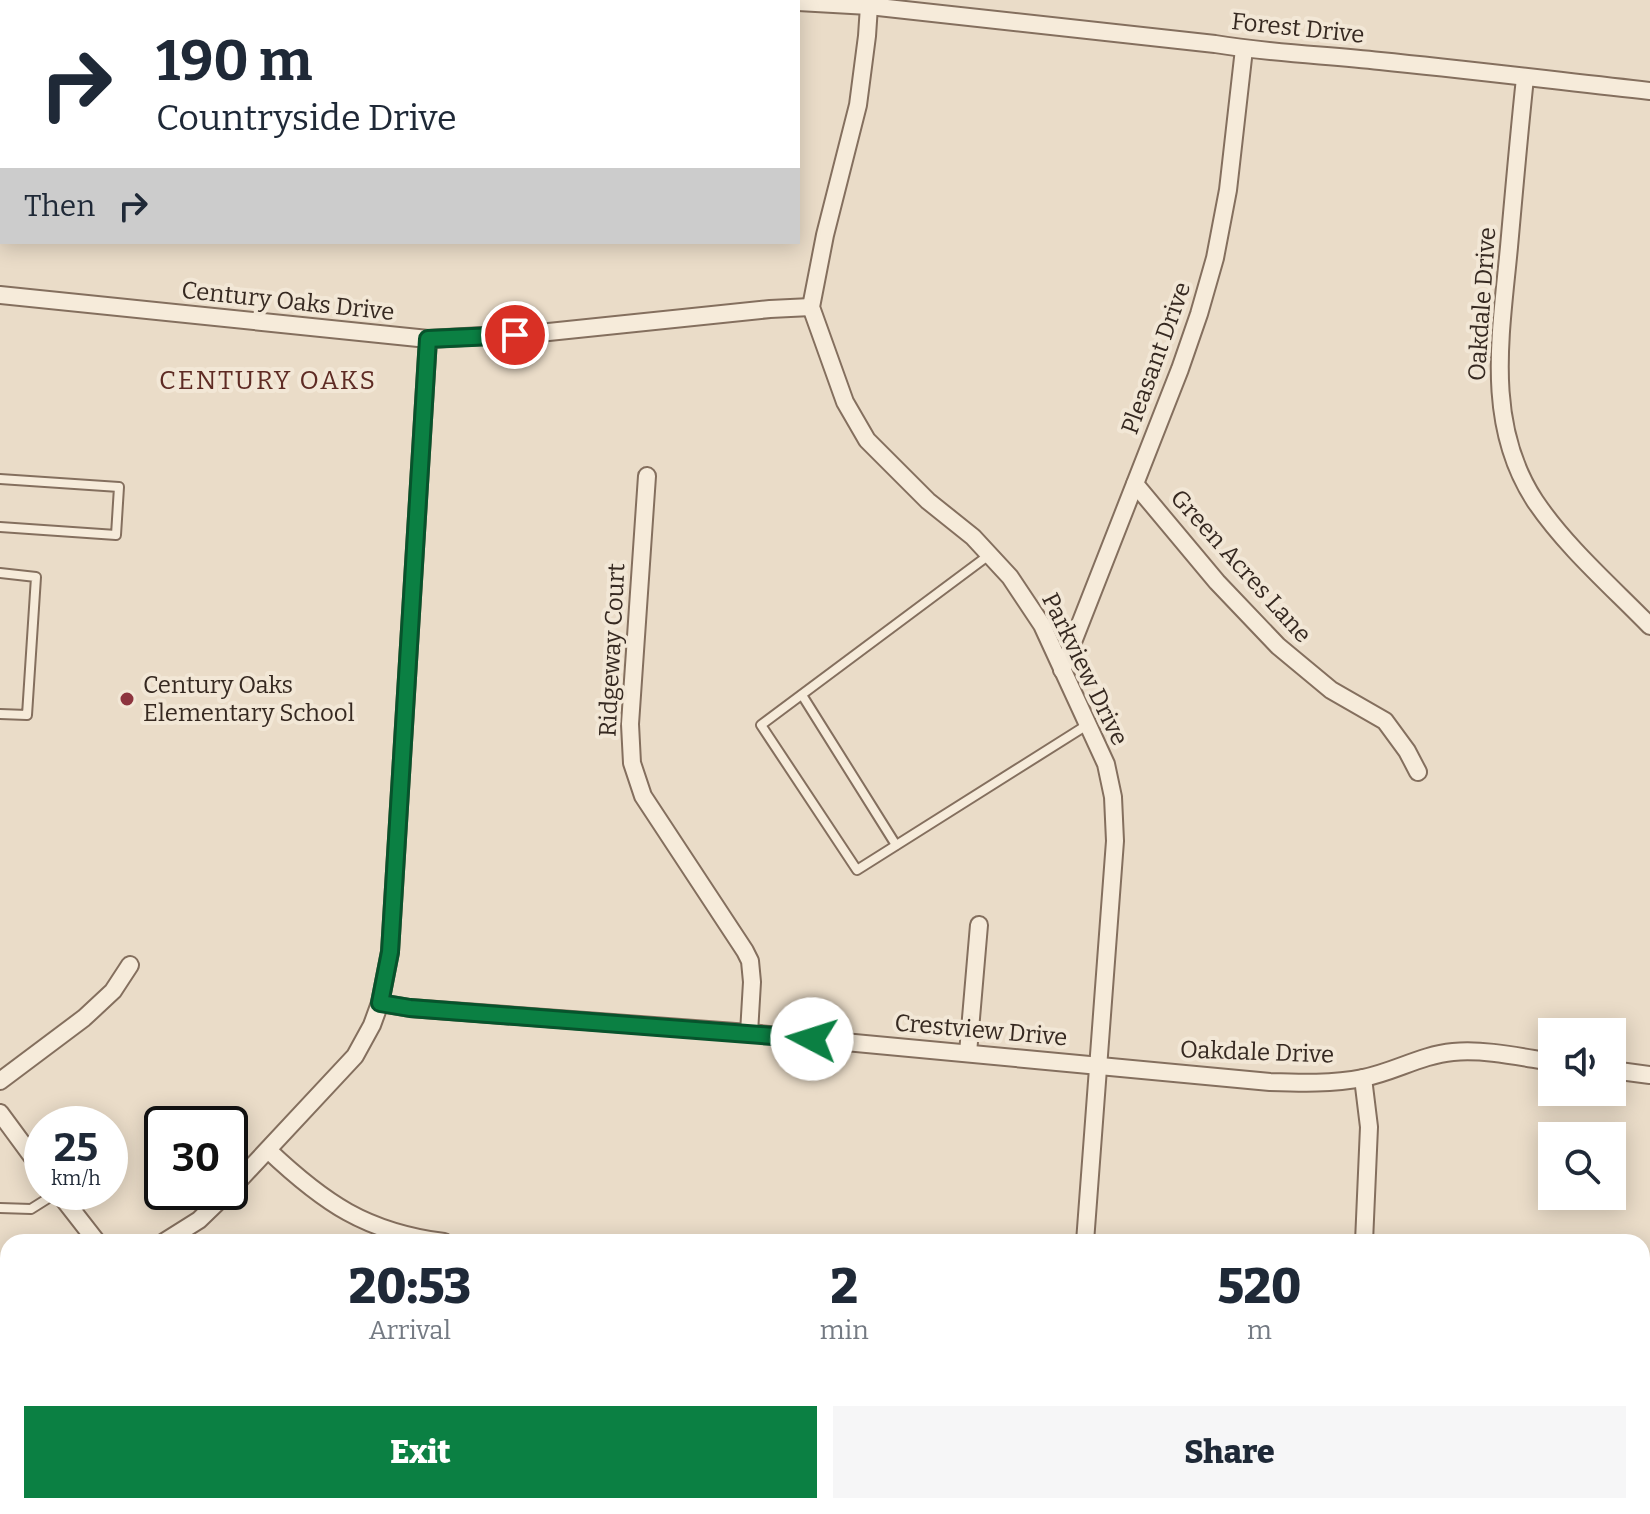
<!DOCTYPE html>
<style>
body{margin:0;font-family:Bitter,serif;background:#f6f6f7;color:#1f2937;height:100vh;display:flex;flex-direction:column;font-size:30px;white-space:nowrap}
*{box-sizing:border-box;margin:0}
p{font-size:26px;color:#747a83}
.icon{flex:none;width:44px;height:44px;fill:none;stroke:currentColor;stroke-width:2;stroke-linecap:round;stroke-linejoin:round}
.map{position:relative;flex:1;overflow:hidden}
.panel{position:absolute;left:0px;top:1234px;width:1650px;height:280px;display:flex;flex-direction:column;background:#fff;border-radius:24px 24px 0 0;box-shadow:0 4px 20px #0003}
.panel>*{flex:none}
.guide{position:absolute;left:0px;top:0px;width:800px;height:244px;box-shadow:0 4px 20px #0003;background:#fff;color:#1f2937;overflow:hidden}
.fabs{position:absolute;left:1538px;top:1018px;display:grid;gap:16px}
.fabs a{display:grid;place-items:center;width:88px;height:88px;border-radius:0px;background:#fff;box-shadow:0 4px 20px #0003;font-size:40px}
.speed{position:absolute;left:24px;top:1106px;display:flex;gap:16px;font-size:40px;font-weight:700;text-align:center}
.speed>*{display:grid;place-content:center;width:104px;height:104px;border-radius:50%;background:#fff;box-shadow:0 4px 20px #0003;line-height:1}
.speed small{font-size:20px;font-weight:400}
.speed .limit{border:4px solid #111;border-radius:12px;background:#fff;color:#111}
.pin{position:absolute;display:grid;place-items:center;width:68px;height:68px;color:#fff;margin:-34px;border:4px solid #fff;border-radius:50%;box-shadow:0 2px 8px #0007}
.me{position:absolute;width:88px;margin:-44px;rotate:275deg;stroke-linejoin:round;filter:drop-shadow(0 0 6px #0008)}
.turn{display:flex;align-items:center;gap:28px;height:168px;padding:0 24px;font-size:36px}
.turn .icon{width:104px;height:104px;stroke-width:2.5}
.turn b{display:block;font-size:56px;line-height:68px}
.then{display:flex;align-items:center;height:76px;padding:0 24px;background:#0003;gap:16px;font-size:30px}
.eta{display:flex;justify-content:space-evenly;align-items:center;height:136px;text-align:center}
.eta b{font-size:48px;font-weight:800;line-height:56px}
.action{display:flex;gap:16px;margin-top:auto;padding:16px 24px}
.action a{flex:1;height:92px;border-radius:0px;background:#0b8043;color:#fff;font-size:32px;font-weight:800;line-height:92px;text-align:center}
.action a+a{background:#f6f6f7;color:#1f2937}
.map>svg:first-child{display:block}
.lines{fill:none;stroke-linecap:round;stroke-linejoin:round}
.lane-casing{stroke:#846f5e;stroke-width:12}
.street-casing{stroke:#846f5e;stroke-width:20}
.lane{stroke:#f6ebda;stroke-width:8}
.street{stroke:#f6ebda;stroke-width:16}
.route-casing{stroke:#07532c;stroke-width:20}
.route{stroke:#0b8043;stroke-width:14}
.poi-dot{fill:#8d343e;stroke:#f2e7d6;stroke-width:3}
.labels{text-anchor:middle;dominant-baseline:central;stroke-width:8;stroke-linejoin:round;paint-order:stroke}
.street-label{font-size:24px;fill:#362921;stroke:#f2e7d6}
.poi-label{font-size:24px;fill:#362921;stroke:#f2e7d6;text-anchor:start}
.neighbourhood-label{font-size:26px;letter-spacing:2px;fill:#5e2b24;stroke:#f2e7d6}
</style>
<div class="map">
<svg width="1650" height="1514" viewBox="0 0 1650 1514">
<rect width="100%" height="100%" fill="#eadcc8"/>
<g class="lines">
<g class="lane-casing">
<g id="lane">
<polyline points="0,479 119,487 116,535 0,527"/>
<polyline points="989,555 761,725 857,870 1087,725"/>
<polyline points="0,573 36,577 27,715 0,714"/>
<polyline points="802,695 896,845"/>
<polyline points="0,1208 31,1209 58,1192"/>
</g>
</g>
<g class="street-casing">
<g id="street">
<polyline points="187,0 205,2"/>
<polyline points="779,2 795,2"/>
<path d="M798,2L869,6L1215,44C1269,53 1325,55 1380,61C1470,70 1560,81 1650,91"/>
<polyline points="869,6 867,36 858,105 825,235 811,307 845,402 867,440 928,501 973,537 1010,577 1042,625 1106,764 1113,797 1115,841 1085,1242"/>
<path d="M1525,78C1519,134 1514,191 1509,247C1501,333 1484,423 1535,501C1566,547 1611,586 1650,626"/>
<polyline points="0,295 428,339 539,333 770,309 811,307"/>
<polyline points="647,476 630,724 632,763 643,796 745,951 750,961 752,982 749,1033"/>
<polyline points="1135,484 1217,582 1278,646 1331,690 1385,721 1407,751 1418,772"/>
<polyline points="1062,670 1180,369 1199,314 1215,258 1228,190 1244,49"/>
<path d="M380,1003L410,1008L749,1033L1270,1082C1300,1083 1333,1084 1363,1078C1394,1072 1421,1055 1453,1052C1485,1049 1520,1057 1552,1062"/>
<polyline points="968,1053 979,925"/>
<polyline points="1612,1070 1650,1075"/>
<polyline points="1363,1078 1369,1127 1364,1242"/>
<polyline points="0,1081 84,1018 113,991 130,965"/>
<polyline points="0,1113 42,1170"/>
<path d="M268,1150C324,1203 366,1232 444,1242"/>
<polyline points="230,1190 355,1056 372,1025 380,1003 390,952 428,339"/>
<polyline points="58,1192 97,1242"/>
<polyline points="164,1242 199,1220 228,1192"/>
<polyline points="1642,1371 1650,1372"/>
<polyline points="592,1506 613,1514"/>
<polyline points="163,1514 163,1506"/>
<polyline points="398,1514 398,1506"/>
<polyline points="1061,1514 1062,1506"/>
</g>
</g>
<use href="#lane" class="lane"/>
<use href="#street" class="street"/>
</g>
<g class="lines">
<g class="route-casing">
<polyline id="route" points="515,335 428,339 390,952 380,1003 410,1008 812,1039"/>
</g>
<use href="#route" class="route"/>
</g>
<circle class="poi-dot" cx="127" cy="699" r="8"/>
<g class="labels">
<g class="street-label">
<text transform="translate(1298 28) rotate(6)">Forest Drive</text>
<text transform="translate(288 301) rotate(6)">Century Oaks Drive</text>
<text transform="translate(1482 304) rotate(-86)">Oakdale Drive</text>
<text transform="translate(1156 358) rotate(-70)">Pleasant Drive</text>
<text transform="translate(1241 566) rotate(48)">Green Acres Lane</text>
<text transform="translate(612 650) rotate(-87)">Ridgeway Court</text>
<text transform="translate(1085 669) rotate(64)">Parkview Drive</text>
<text transform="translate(981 1030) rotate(5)">Crestview Drive</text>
<text transform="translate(1257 1052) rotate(2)">Oakdale Drive</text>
</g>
<g class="poi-label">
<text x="143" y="685">Century Oaks<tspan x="143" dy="28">Elementary School</tspan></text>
</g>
<g class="neighbourhood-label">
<text x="268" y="380">CENTURY OAKS</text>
</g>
</g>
</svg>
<div class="fabs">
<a><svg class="icon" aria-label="sound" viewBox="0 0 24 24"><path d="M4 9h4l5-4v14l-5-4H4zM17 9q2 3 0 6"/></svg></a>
<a><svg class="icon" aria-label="search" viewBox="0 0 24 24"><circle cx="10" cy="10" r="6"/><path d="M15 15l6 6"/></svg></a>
</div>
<div class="speed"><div>25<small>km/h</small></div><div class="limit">30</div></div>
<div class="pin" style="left:515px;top:335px;background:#d93025"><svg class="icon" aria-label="arrive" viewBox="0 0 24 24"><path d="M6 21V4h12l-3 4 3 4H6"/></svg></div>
<svg class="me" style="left:812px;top:1039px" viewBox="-20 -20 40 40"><circle r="19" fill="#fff"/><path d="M0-13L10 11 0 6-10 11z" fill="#0b8043"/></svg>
<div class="guide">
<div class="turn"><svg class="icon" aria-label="right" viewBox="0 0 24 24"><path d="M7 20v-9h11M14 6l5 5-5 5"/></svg><div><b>190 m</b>Countryside Drive</div></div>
<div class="then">Then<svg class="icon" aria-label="right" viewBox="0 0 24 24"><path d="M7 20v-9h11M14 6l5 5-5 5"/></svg></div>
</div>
<section class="panel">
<div class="eta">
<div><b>20:53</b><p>Arrival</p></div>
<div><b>2</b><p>min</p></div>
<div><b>520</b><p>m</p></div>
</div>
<div class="action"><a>Exit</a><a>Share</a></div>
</section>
</div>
